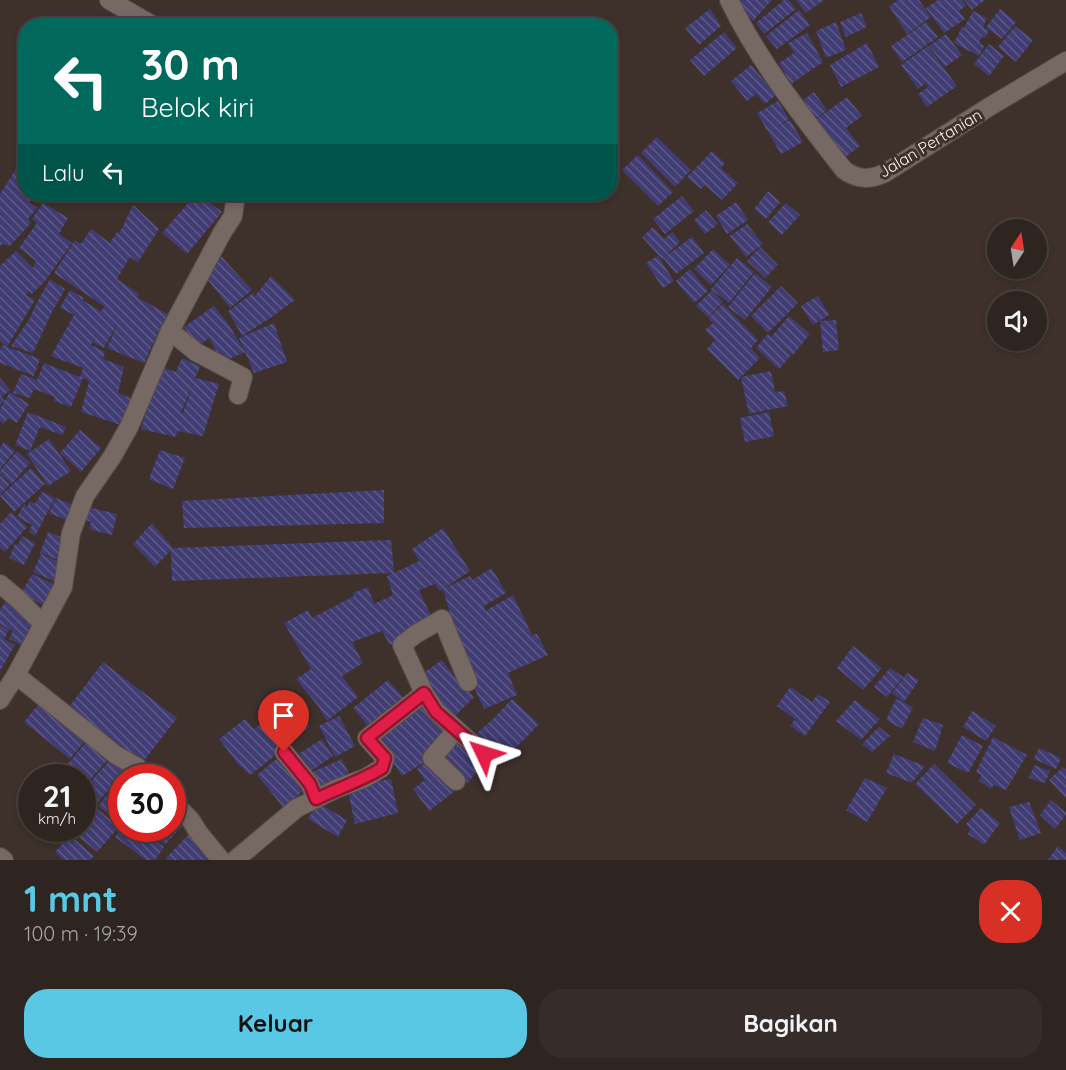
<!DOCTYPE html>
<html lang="id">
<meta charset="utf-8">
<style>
body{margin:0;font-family:Quicksand,sans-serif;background:#362d2a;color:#f1f3f6;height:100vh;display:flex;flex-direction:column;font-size:22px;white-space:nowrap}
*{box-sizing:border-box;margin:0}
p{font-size:20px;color:#a7a5a5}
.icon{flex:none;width:33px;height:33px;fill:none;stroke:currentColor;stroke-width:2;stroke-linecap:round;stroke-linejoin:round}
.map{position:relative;height:860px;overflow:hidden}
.details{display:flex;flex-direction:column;background:#2e2521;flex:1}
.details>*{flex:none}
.hud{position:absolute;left:18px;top:18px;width:600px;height:183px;border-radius:24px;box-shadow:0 3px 9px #0003,0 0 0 2px #49423f;background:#00695c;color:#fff;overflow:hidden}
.needle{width:39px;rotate:12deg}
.tools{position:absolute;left:987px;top:219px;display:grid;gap:12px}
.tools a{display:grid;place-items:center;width:60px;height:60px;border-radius:50%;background:#2e2521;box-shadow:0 3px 9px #0003,0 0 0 2px #49423f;font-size:30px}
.speed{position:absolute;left:18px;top:764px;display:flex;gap:12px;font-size:30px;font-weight:700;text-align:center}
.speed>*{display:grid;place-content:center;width:78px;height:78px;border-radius:50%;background:#2e2521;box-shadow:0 3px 9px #0003,0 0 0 2px #49423f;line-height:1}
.speed small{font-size:15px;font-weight:400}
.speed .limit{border:9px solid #d22;background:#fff;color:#111}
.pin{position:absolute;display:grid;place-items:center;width:51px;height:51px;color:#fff;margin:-62px -26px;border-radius:50% 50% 50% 0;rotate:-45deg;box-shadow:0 0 6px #0007}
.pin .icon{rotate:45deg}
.me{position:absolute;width:66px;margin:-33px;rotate:311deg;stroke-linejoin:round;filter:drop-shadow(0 0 4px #0008)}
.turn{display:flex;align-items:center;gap:21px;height:126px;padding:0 24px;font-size:27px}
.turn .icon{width:78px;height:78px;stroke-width:2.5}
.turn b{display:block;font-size:42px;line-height:51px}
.then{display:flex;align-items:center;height:57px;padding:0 24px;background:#0003;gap:12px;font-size:22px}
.round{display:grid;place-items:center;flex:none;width:63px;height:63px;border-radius:24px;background:#362d2a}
.head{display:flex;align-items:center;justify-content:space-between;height:102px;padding:0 24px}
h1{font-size:36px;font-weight:700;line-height:45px;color:#59c8e4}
.action{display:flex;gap:12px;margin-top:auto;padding:12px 24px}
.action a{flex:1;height:69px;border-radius:24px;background:#59c8e4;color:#111;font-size:24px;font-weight:700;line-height:69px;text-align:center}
.action a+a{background:#362d2a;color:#f1f3f6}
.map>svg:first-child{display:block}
.building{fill:url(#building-back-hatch);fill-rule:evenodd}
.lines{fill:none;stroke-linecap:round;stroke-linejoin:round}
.minor-casing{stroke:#584d49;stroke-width:20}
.minor{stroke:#766862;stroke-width:18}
.route-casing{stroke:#92132f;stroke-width:15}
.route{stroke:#e11d48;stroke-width:10}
.labels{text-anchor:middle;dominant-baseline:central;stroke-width:6;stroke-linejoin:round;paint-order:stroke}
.street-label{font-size:16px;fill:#fbf3ef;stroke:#3e312c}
</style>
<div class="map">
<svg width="1066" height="860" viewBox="0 0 1066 860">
<defs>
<pattern id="building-back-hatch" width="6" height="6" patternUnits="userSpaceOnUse" patternTransform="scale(1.5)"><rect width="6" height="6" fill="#413c73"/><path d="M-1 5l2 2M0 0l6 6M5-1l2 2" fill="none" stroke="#5d5987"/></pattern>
</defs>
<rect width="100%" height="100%" fill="#3e312c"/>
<g class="building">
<polygon points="741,0 772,0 753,21 737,4"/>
<polygon points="784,0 789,0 796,9 764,34 756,23"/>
<polygon points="796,0 824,0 806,13"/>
<polygon points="898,0 919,0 931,17 907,34 889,6"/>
<polygon points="938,0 962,0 966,6 959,11 965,19 944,33 926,8"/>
<polygon points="964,0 985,0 972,10"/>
<polygon points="710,9 721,26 699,45 685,28"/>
<polygon points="1000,9 1016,22 1002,39 986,27"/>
<polygon points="799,10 810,25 777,49 766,36"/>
<polygon points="973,11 987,18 983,27 989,30 985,38 964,28"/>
<polygon points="861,13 867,27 846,37 840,22"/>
<polygon points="836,22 846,50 826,58 816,31"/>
<polygon points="926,22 938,37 928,44 925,41 927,45 902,62 891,46"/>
<polygon points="1015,26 1033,40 1016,62 998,47"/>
<polygon points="962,27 982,37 979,43 984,46 979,56 954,43"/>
<polygon points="724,32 737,48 704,76 690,60"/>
<polygon points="807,33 823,62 791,84 779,63 794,53 788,43"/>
<polygon points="946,34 962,55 945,67 929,46"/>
<polygon points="867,43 879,67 841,87 830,65"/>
<polygon points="989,44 1004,56 989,76 974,64"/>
<polygon points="928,46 957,86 927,107 918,94 928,87 926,83 918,89 901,65"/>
<polygon points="751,65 776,95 765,104 756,94 747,101 731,81"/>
<polygon points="814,92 827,110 813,121 800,102"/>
<polygon points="847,97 862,116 846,128 860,146 840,161 811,123"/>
<polygon points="778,101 789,119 777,127 790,120 803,142 781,154 757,113"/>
<polygon points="657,137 691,170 675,187 641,153"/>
<polygon points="712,151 725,163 721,168 738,183 722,200 705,185 701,189 687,177"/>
<polygon points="638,155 673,192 658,206 622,170"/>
<polygon points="20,163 26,168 26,194 35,194 29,202 37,208 28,219 31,223 10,246 2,244 0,247 0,194"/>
<polygon points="768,191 780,202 766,219 754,209"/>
<polygon points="97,194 147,194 146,203 97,195"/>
<polygon points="196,194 198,194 222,212 187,254 162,233"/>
<polygon points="682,196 694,211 665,234 653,219"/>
<polygon points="736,202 748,220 727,234 716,216"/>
<polygon points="43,203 68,218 59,234 72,243 45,281 32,294 29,291 26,295 35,300 7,347 0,341 0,264 1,265 16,251 33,268 36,261 19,248 37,223 32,219"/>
<polygon points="786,203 800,215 782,235 768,222"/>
<polygon points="133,205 159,229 138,262 130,257 117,279 139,294 137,297 169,315 157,335 144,363 107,348 118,323 104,348 92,342 91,345 105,352 103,359 124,367 118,393 131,398 124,426 81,412 89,381 83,378 71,407 54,401 55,397 34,389 30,398 13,393 21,374 37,380 44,363 80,377 83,368 51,356 74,315 60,308 70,290 84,298 82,300 101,311 105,307 54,273 75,240 81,244 91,229 110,243 117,232 119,234"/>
<polygon points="706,210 718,224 705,234 694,220"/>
<polygon points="747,224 763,244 746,257 730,236"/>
<polygon points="653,227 664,239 672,232 680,242 662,259 642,237"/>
<polygon points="692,237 704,253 676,274 663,258"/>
<polygon points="760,247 778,265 765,278 747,261"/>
<polygon points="713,249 730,265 711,285 694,269"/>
<polygon points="221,256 252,290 230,308 204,275"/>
<polygon points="658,256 674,281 663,288 646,263"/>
<polygon points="737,258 754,272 729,303 711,289"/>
<polygon points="690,269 708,291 694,303 676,281"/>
<polygon points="755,273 772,287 745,320 728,307"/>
<polygon points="271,276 295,300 269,319 242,336 228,311 253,293 255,296"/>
<polygon points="50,279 65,289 51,314 33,353 11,346 30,318 35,306"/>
<polygon points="781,286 798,303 768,333 751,316"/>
<polygon points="712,290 723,302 708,317 696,306"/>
<polygon points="818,296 829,315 813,325 801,306"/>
<polygon points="723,304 758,340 751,348 760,358 738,380 707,349 715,340 705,330 713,323 708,318"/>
<polygon points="214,306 229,325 245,352 239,338 274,323 287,362 254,373 245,352 222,362 209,338 198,346 184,327"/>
<polygon points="789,316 810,334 793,355 777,342 791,355 779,369 756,348 768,334 771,337"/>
<polygon points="836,320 839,350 823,352 820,321"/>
<polygon points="2,345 40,359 34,376 0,363 0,350"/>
<path d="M182,358L200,367L195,378L219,384L203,436L178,431L175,437L141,429L149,403L156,365L176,372ZM193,385L183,413L181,412Z"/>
<polygon points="771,371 775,392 784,391 788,406 749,414 741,377"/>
<polygon points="0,378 10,390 1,397 5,401 0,405"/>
<polygon points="10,392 29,404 17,423 8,418 4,424 0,421 0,409"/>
<polygon points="28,412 66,427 62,435 40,427 30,451 15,445"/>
<polygon points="769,412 774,436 745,442 740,418"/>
<polygon points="80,430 101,448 81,472 60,453"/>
<polygon points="49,439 71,471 48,486 27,454"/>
<polygon points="4,442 15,451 0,469 0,447"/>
<polygon points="160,450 185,458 173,489 149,479"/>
<polygon points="17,451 30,463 12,484 0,474 0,471"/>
<polygon points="31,468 45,484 14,512 0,496"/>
<polygon points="0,475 10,484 0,495"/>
<polygon points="384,490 384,523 184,528 182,501"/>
<polygon points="42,492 55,498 35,536 29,532 32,525 17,517 24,504 27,507 30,501 35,504"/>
<polygon points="56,498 75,506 69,521 49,513"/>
<polygon points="88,507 117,514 112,535 89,529 91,522 85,520"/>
<polygon points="11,512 27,527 5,552 0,548 0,524"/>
<polygon points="152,523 173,548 391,540 394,573 419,561 412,549 443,528 470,571 443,589 470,576 472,580 492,568 506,593 484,606 485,611 513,595 532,635 537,634 548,655 508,673 517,695 484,709 466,669 443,589 440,591 435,584 419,590 433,620 413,633 390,645 382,631 352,642 363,663 342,676 358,697 327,721 318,706 296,679 311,669 284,623 308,610 312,618 354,596 353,593 368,587 374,604 393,595 387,576 393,573 172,581 171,550 155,567 133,544"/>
<polygon points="48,532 67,539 59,560 40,553"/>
<polygon points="22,536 35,543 24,565 9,558 15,544 18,545"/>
<polygon points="41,554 61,563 54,581 33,572"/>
<polygon points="32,574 57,586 47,607 21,594"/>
<polygon points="7,599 28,611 23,620 32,625 21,645 9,639 13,631 0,624 0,610"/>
<polygon points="0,625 9,630 4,639 15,645 0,671"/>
<polygon points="853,646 882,668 863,690 837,668"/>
<polygon points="442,660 458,681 474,697 452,719 418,677"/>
<polygon points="103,662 177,718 143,762 69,707"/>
<polygon points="890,668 903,677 887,697 874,687"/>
<polygon points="907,673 919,680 904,702 892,693"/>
<polygon points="388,680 407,702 371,730 353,708"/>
<polygon points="790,687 812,702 818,694 830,702 805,736 790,726 795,719 777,706"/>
<polygon points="286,699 310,726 294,739 272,711"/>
<polygon points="423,699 452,731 428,760 402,776 376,737"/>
<polygon points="512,699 539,724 503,761 476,734 493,719"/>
<polygon points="896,699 913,707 902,729 886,720"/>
<polygon points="42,700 88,737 70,759 24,722"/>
<polygon points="855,700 880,719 861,740 836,721"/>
<polygon points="972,711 996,726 986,741 963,727"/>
<polygon points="272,715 283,729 291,743 250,775 238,764 219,739 245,719 254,729"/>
<polygon points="339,716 355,746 335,757 319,726"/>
<polygon points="923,718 943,725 935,751 913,742"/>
<polygon points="879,727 890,736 872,752 862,744"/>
<polygon points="454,734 486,759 468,783 436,757"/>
<polygon points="962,735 983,746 968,773 947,763"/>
<polygon points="993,737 1027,755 1006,790 994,785 991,789 979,781 981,775 976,772"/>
<polygon points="322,739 333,756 308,773 297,755"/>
<polygon points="87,741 108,759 82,789 82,777 57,777"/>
<polygon points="1039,748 1061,758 1056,769 1034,759"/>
<polygon points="894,754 925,766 912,783 886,773"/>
<polygon points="280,756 307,788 283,807 257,775"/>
<polygon points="342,759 350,776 319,791 310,773"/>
<polygon points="431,759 455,791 429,811 413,789 425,780 417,769"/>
<polygon points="110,760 124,772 96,804 82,791"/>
<polygon points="934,764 976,805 957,824 915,784"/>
<polygon points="1034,765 1050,771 1045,783 1029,778"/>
<polygon points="1063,767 1066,770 1066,798 1049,780"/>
<polygon points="865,778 887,788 867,822 846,810"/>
<polygon points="391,779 398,813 355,824 347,787"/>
<polygon points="122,780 122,793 115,788"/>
<polygon points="113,787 122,795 122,819 119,822 98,806"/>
<polygon points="82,795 93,804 82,816"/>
<polygon points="1051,800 1066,813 1066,815 1055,829 1040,815"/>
<polygon points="1029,802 1041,833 1020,840 1009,807"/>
<polygon points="318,803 347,820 338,837 308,819"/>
<polygon points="95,807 119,827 97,852 73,832 77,828 82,828 82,821"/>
<polygon points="981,808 1000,823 984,845 968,834 970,829 966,824"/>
<polygon points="172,809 187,821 165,845 151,833 155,828 172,828"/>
<polygon points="48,828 72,828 62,840"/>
<polygon points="122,828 138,828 164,847 155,860 146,860 115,837"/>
<polygon points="190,833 213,860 168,860 166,858"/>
<polygon points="70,835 94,856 90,860 64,860 55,852"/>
<polygon points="1058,846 1066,853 1066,860 1048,860"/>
</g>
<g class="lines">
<g class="minor-casing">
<g id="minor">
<polyline points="109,0 154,26"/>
<path d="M729,0C759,62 802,116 844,170C858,180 870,180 885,173L989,107L1066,61"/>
<polyline points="170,331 196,352 243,377 238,395"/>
<polyline points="0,584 18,599 43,624"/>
<polyline points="16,675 116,755 137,767 148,777"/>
<polyline points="424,693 437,712 484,754"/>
<polyline points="0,700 16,675 63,587 71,533 85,496 112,457 129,427 170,331 222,233 233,216 236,194"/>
<polyline points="284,752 310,784 316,799"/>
<polyline points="456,781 432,758 456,730"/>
<polyline points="172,801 190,819 199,833 221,860"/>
<polyline points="0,857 4,860"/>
<polyline points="235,860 297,808 336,789 365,778 382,768 385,758 367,738 424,693 402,645 416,634 442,619 468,682"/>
</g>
</g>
<use href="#minor" class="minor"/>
</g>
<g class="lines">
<g class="route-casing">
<path id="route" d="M284,752L310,784L316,799C338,788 361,781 382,768L385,758L367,738L424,693L436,712L484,754"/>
</g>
<use href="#route" class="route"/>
</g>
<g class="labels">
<g class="street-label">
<text transform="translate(930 143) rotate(-31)">Jalan Pertanian</text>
</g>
</g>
</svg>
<div class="tools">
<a><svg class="needle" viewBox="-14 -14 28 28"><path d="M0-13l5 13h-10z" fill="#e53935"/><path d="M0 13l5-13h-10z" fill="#a7a5a5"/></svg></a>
<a><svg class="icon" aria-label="sound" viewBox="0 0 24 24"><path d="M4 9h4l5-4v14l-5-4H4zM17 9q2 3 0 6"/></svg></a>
</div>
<div class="speed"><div>21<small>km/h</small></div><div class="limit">30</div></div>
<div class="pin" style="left:284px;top:752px;background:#d93025"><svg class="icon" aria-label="arrive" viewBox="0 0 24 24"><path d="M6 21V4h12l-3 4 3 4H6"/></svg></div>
<svg class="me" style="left:484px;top:754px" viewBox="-20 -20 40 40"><path d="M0-17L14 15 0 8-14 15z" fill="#e11d48" stroke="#fff" stroke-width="4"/></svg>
<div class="hud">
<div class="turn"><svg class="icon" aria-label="left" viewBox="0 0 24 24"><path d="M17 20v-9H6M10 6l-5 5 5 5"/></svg><div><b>30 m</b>Belok kiri</div></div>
<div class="then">Lalu<svg class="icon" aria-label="left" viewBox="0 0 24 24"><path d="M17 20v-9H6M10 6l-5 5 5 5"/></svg></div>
</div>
</div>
<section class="details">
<div class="head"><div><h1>1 mnt</h1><p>100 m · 19:39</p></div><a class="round" style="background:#d93025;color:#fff"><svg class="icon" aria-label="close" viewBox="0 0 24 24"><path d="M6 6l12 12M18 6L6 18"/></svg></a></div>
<div class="action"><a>Keluar</a><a>Bagikan</a></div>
</section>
